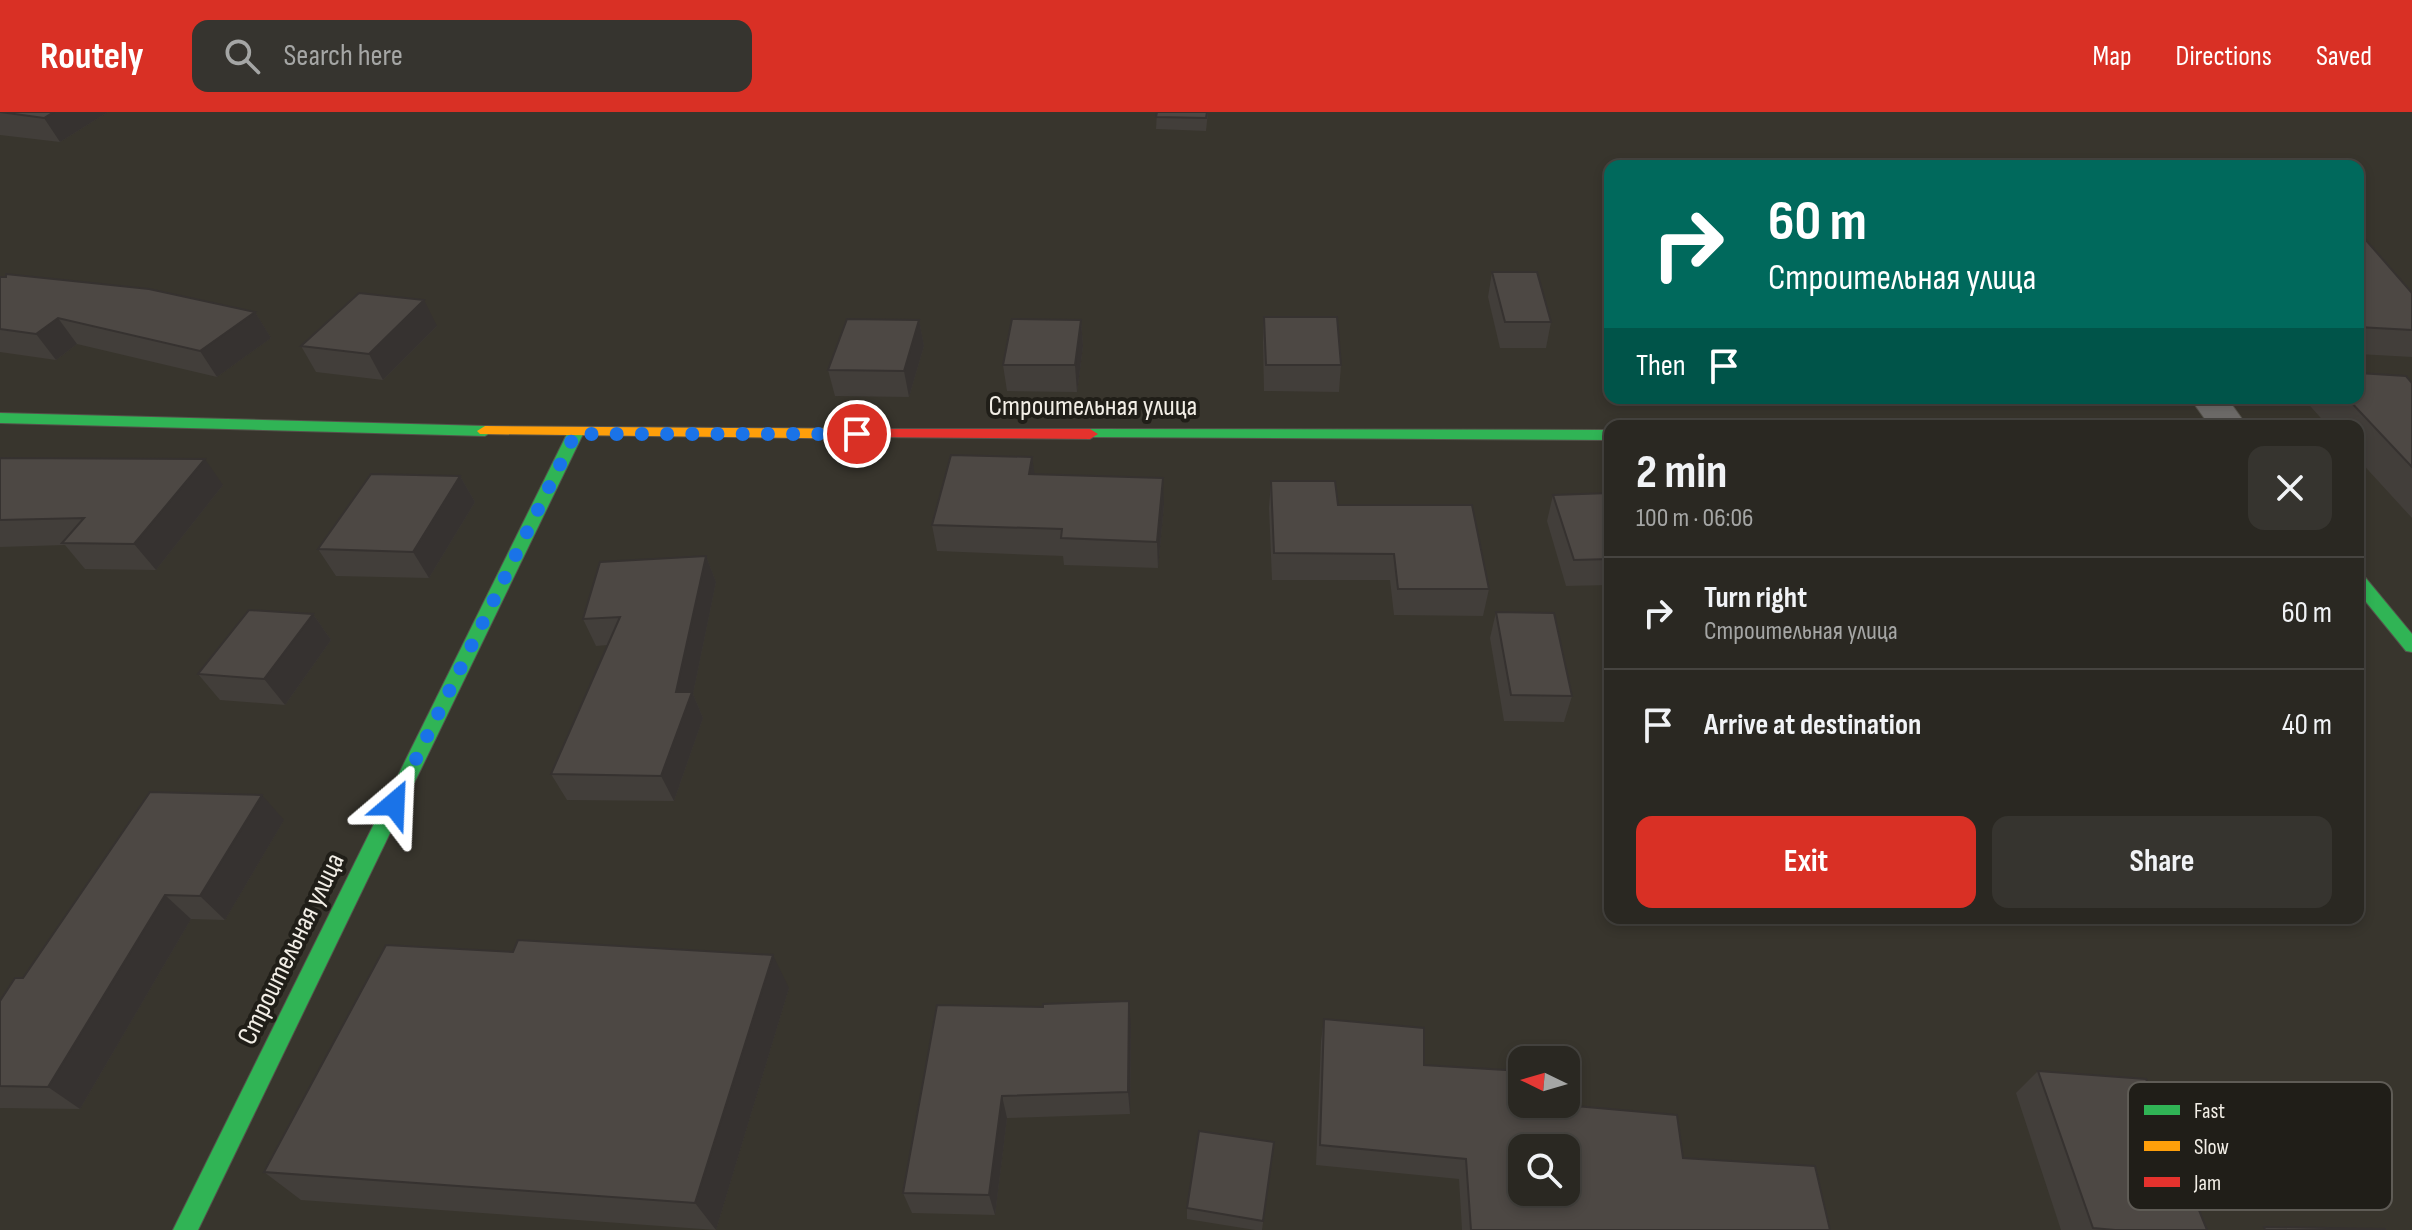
<!DOCTYPE html>
<meta charset="utf-8">
<style>
body{margin:0;font-family:"Sofia Sans Condensed",sans-serif;background:#36342f;color:#f1f3f6;height:100vh;display:flex;flex-direction:column;font-size:30px;white-space:nowrap}
*{box-sizing:border-box;margin:0}
p{font-size:26px;color:#a5a6a5}
.icon{flex:none;width:44px;height:44px;fill:none;stroke:currentColor;stroke-width:2;stroke-linecap:round;stroke-linejoin:round}
.map{position:relative;flex:1;overflow:hidden}
.panel{position:absolute;left:1604px;top:308px;width:760px;height:504px;display:flex;flex-direction:column;background:#2a2822;border-radius:16px;box-shadow:0 4px 12px #0003,0 0 0 2px #464440}
.panel>*{flex:none}
.banner{position:absolute;left:1604px;top:48px;width:760px;height:244px;border-radius:16px;box-shadow:0 4px 12px #0003,0 0 0 2px #464440;background:#00695c;color:#fff;overflow:hidden}
.needle{width:52px;rotate:275deg}
.tools{position:absolute;left:1508px;top:934px;display:grid;gap:16px}
.tools a{display:grid;place-items:center;width:72px;height:72px;border-radius:16px;background:#2a2822;box-shadow:0 4px 12px #0003,0 0 0 2px #464440;font-size:40px}
.pin{position:absolute;display:grid;place-items:center;width:68px;height:68px;color:#fff;margin:-34px;border:4px solid #fff;border-radius:50%;box-shadow:0 2px 8px #0007}
.me{position:absolute;width:88px;margin:-44px;rotate:26deg;stroke-linejoin:round;filter:drop-shadow(0 0 6px #0008)}
.turn{display:flex;align-items:center;gap:28px;height:168px;padding:0 32px;font-size:36px}
.turn .icon{width:104px;height:104px;stroke-width:2.5}
.turn b{display:block;font-size:56px;line-height:68px}
.then{display:flex;align-items:center;height:76px;padding:0 32px;background:#0003;gap:16px;font-size:30px}
.round{display:grid;place-items:center;flex:none;width:84px;height:84px;border-radius:16px;background:#36342f}
.overview{display:flex;align-items:center;justify-content:space-between;height:136px;padding:0 32px}
h1{font-size:48px;font-weight:700;line-height:60px}
.action{display:flex;gap:16px;margin-top:auto;padding:16px 32px}
.action a{flex:1;height:92px;border-radius:16px;background:#d93025;color:#fff;font-size:32px;font-weight:700;line-height:92px;text-align:center}
.action a+a{background:#36342f;color:#f1f3f6}
ul{padding:0;list-style:none}
li{display:flex;align-items:center;gap:24px;height:112px;padding:0 32px;border-top:2px solid #464440}
li div{flex:1}
li b{display:block;font-size:30px}
li em{font-style:normal}
header{display:flex;align-items:center;gap:48px;box-sizing:border-box;height:112px;padding:0 40px;background:#d93025;color:#fff}
header strong{font-size:38px}
nav{display:flex;gap:44px;margin-inline-start:auto;font-size:28px}
.search{width:560px;height:72px;background:#36342f;display:flex;align-items:center;gap:20px;box-sizing:border-box;padding:0 28px;border-radius:16px;color:#a5a6a5;font-size:30px}
.map>svg:first-child{display:block}
.lines{fill:none;stroke-linecap:round;stroke-linejoin:round}
.street-casing{stroke:#55524b;stroke-width:2}
.fast-casing{stroke:#55524b;stroke-width:2}
.slow-casing{stroke:#55524b;stroke-width:2}
.jam-casing{stroke:#55524b;stroke-width:2}
.street{fill:#6f6d6b;fill-rule:evenodd}
.fast{fill:#30b455;fill-rule:evenodd}
.slow{fill:#ff9f0a;fill-rule:evenodd}
.jam{fill:#e5322d;fill-rule:evenodd}
.wall{fill:#423e3a}
.shaded-wall{fill:#363230}
.building{fill:#4d4844;stroke:#363230;stroke-width:2;fill-rule:evenodd}
.route{stroke:#1a73e8;stroke-width:14;stroke-dasharray:0 25.2}
.labels{text-anchor:middle;dominant-baseline:central;stroke-width:8;stroke-linejoin:round;paint-order:stroke}
.street-label{font-size:28px;fill:#f2eee6;stroke:#201e18}
.key{fill:#201e18;stroke:#5f5c56;stroke-width:2}
.key-label{font-size:22px;fill:#f2eee6}
</style>
<header>
<strong>Routely</strong>
<div class="search"><svg class="icon" aria-label="search" viewBox="0 0 24 24"><circle cx="10" cy="10" r="6"/><path d="M15 15l6 6"/></svg>Search here</div>
<nav><a>Map</a><a>Directions</a><a>Saved</a></nav>
</header>
<div class="map">
<svg width="2412" height="1118" viewBox="0 0 2412 1118">
<rect width="100%" height="100%" fill="#38352d"/>
<g class="lines">
<g class="street-casing">
<polygon id="street" points="2190,286 2227,286 2247,314 2210,314"/>
</g>
<g class="fast-casing">
<g id="fast">
<polygon points="0,301 485,314 493,319 485,324 0,311"/>
<polygon points="575,317 583,322 198,1118 173,1118 567,322"/>
<polygon points="1090,317 1610,318 1610,328 1085,325 1085,319"/>
<polygon points="2358,462 2364,464 2412,522 2412,540 2406,539 2358,480"/>
</g>
</g>
<g class="slow-casing">
<polygon id="slow" points="485,314 878,317 886,322 878,327 480,322 477,319"/>
</g>
<g class="jam-casing">
<polygon id="jam" points="878,317 1090,317 1098,322 1090,327 873,325 870,322"/>
</g>
<use href="#street" class="street"/>
<use href="#fast" class="fast"/>
<use href="#slow" class="slow"/>
<use href="#jam" class="jam"/>
</g>
<g class="wall">
<polygon points="0,0 108,0 60,30 0,23"/>
<polygon points="1157,0 1208,0 1206,19 1156,17"/>
<polygon points="2358,119 2412,181 2412,245 2358,242"/>
<polygon points="1492,160 1551,210 1546,236 1500,236 1488,185"/>
<polygon points="0,165 255,200 271,226 217,265 77,232 56,248 0,240"/>
<polygon points="1264,205 1341,253 1339,280 1264,279 1263,230"/>
<polygon points="919,208 924,234 909,285 835,284 828,258"/>
<polygon points="1081,208 1083,234 1077,280 1007,279 1003,253"/>
<polygon points="437,214 383,268 316,260 301,234"/>
<polygon points="2412,271 2412,406 2358,347 2358,314 2328,314 2303,286 2358,286"/>
<polygon points="2008,286 2083,286 2082,288 2009,287"/>
<polygon points="1032,345 1034,362 1164,393 1158,456 1064,453 1063,444 937,439 932,413"/>
<polygon points="0,346 223,373 156,458 85,457 65,433 0,435"/>
<polygon points="460,364 475,390 429,466 336,464 318,437"/>
<polygon points="1271,369 1338,393 1489,477 1483,504 1394,503 1390,468 1272,468 1269,396"/>
<polygon points="1610,381 1610,473 1566,474 1547,409 1553,383"/>
<polygon points="706,444 716,470 693,582 703,606 674,689 567,688 551,662 608,533 596,534 583,507"/>
<polygon points="1496,500 1572,584 1564,610 1504,609 1490,526"/>
<polygon points="313,502 331,528 285,593 220,588 198,562"/>
<polygon points="284,708 225,808 191,807 80,997 0,996 0,889 23,866"/>
<polygon points="789,876 716,1118 301,1088 264,1060"/>
<polygon points="937,893 1131,913 1130,1002 1007,1006 995,1103 912,1101 903,1081"/>
<polygon points="1324,907 1424,953 1576,994 1830,1118 1462,1118 1459,1067 1316,1053 1321,929"/>
<polygon points="2038,959 2207,1118 2061,1118 2016,981"/>
<polygon points="1273,1041 1262,1118 1255,1118 1187,1107 1187,1096"/>
</g>
<g class="shaded-wall">
<polygon points="54,0 108,0 60,30 44,6"/>
<polygon points="424,188 437,214 383,268 369,242"/>
<polygon points="255,200 271,226 217,265 200,239"/>
<polygon points="58,206 77,232 56,248 36,222"/>
<polygon points="919,208 924,234 909,285 904,259"/>
<polygon points="1081,208 1083,234 1077,280 1075,253"/>
<polygon points="1032,345 1036,371 1029,362"/>
<polygon points="205,347 223,373 156,458 134,432"/>
<polygon points="460,364 475,390 429,466 413,440"/>
<polygon points="1163,366 1164,393 1158,456 1157,430"/>
<polygon points="706,444 716,470 693,582 703,606 674,689 661,664 676,580"/>
<polygon points="313,502 331,528 285,593 264,567"/>
<polygon points="262,683 284,708 225,808 200,784"/>
<polygon points="165,783 191,807 80,997 48,975"/>
<polygon points="773,843 789,876 716,1118 695,1091"/>
<polygon points="1129,889 1131,913 1130,1002 1128,980"/>
<polygon points="1002,984 1007,1006 995,1103 989,1083"/>
</g>
<g class="building">
<polygon points="0,0 54,0 44,6"/>
<polygon points="1157,0 1207,0 1206,6 1156,5"/>
<polygon points="2358,119 2412,181 2412,218 2358,215"/>
<polygon points="1492,160 1537,160 1551,210 1505,210"/>
<polygon points="6,162 149,177 255,200 200,239 58,206 36,222 0,217 0,165 6,165"/>
<polygon points="359,181 424,188 369,242 301,234"/>
<polygon points="1264,205 1337,205 1341,253 1266,253"/>
<polygon points="847,207 919,208 904,259 828,258"/>
<polygon points="1012,207 1081,208 1075,253 1003,253"/>
<polygon points="2358,261 2406,264 2412,271 2412,355 2347,286 2358,286"/>
<polygon points="951,343 1032,345 1029,362 1163,366 1157,430 1061,426 1062,417 932,413"/>
<polygon points="0,346 205,347 134,432 62,431 84,406 0,408"/>
<polygon points="371,362 460,364 413,440 318,437"/>
<polygon points="1271,369 1335,369 1338,393 1472,393 1489,477 1398,477 1394,442 1274,441"/>
<polygon points="1610,381 1610,447 1574,448 1553,383"/>
<polygon points="706,444 676,580 692,580 661,664 551,662 620,505 583,507 600,450"/>
<polygon points="249,498 313,502 264,567 198,562"/>
<polygon points="1496,500 1554,501 1572,584 1511,583"/>
<polygon points="150,680 262,683 200,784 165,783 48,975 0,974 0,889 15,866 23,866"/>
<polygon points="518,828 773,843 695,1091 264,1060 386,833 513,840"/>
<polygon points="1129,889 1128,980 1002,984 989,1083 903,1081 937,893 1043,895 1043,892"/>
<path d="M1324,907L1424,916V953L1522,959V992H1566V961L1572,962L1576,994L1677,1003L1683,1046L1815,1054L1830,1118H1471L1466,1047L1320,1033ZM1522,1036H1566V1080H1522Z"/>
<polygon points="2038,959 2146,967 2207,1118 2115,1118 2093,1116"/>
<polygon points="1199,1019 1274,1030 1263,1109 1187,1096"/>
<polygon points="2264,1115 2385,1117 2385,1118 2265,1118"/>
</g>
<g class="lines">
<polyline class="route" points="394,692 575,322 857,322"/>
</g>
<g class="labels">
<g class="street-label">
<text x="1093" y="294">Строительная улица</text>
<text transform="translate(291 837) rotate(-64)">Строительная улица</text>
</g>
</g>
<rect x="2128" y="970" width="264" height="128" rx="12" class="key"/>
<rect x="2144" y="993" width="36" height="10" fill="#30b455"/>
<rect x="2144" y="1029" width="36" height="10" fill="#ff9f0a"/>
<rect x="2144" y="1065" width="36" height="10" fill="#e5322d"/>
<g class="key-label">
<text x="2194" y="1006">Fast</text>
<text x="2194" y="1042">Slow</text>
<text x="2194" y="1078">Jam</text>
</g>
</svg>
<div class="tools">
<a><svg class="needle" viewBox="-14 -14 28 28"><path d="M0-13l5 13h-10z" fill="#e53935"/><path d="M0 13l5-13h-10z" fill="#a5a6a5"/></svg></a>
<a><svg class="icon" aria-label="search" viewBox="0 0 24 24"><circle cx="10" cy="10" r="6"/><path d="M15 15l6 6"/></svg></a>
</div>
<div class="pin" style="left:857px;top:322px;background:#d93025"><svg class="icon" aria-label="arrive" viewBox="0 0 24 24"><path d="M6 21V4h12l-3 4 3 4H6"/></svg></div>
<svg class="me" style="left:394px;top:692px" viewBox="-20 -20 40 40"><path d="M0-17L14 15 0 8-14 15z" fill="#1a73e8" stroke="#fff" stroke-width="4"/></svg>
<div class="banner">
<div class="turn"><svg class="icon" aria-label="right" viewBox="0 0 24 24"><path d="M7 20v-9h11M14 6l5 5-5 5"/></svg><div><b>60 m</b>Строительная улица</div></div>
<div class="then">Then<svg class="icon" aria-label="arrive" viewBox="0 0 24 24"><path d="M6 21V4h12l-3 4 3 4H6"/></svg></div>
</div>
<section class="panel">
<div class="overview"><div><h1>2 min</h1><p>100 m · 06:06</p></div><a class="round"><svg class="icon" aria-label="close" viewBox="0 0 24 24"><path d="M6 6l12 12M18 6L6 18"/></svg></a></div>
<ul>
<li><svg class="icon" aria-label="right" viewBox="0 0 24 24"><path d="M7 20v-9h11M14 6l5 5-5 5"/></svg><div><b>Turn right</b><p>Строительная улица</p></div><em>60 m</em></li>
<li><svg class="icon" aria-label="arrive" viewBox="0 0 24 24"><path d="M6 21V4h12l-3 4 3 4H6"/></svg><div><b>Arrive at destination</b></div><em>40 m</em></li>
</ul>
<div class="action"><a>Exit</a><a>Share</a></div>
</section>
</div>
